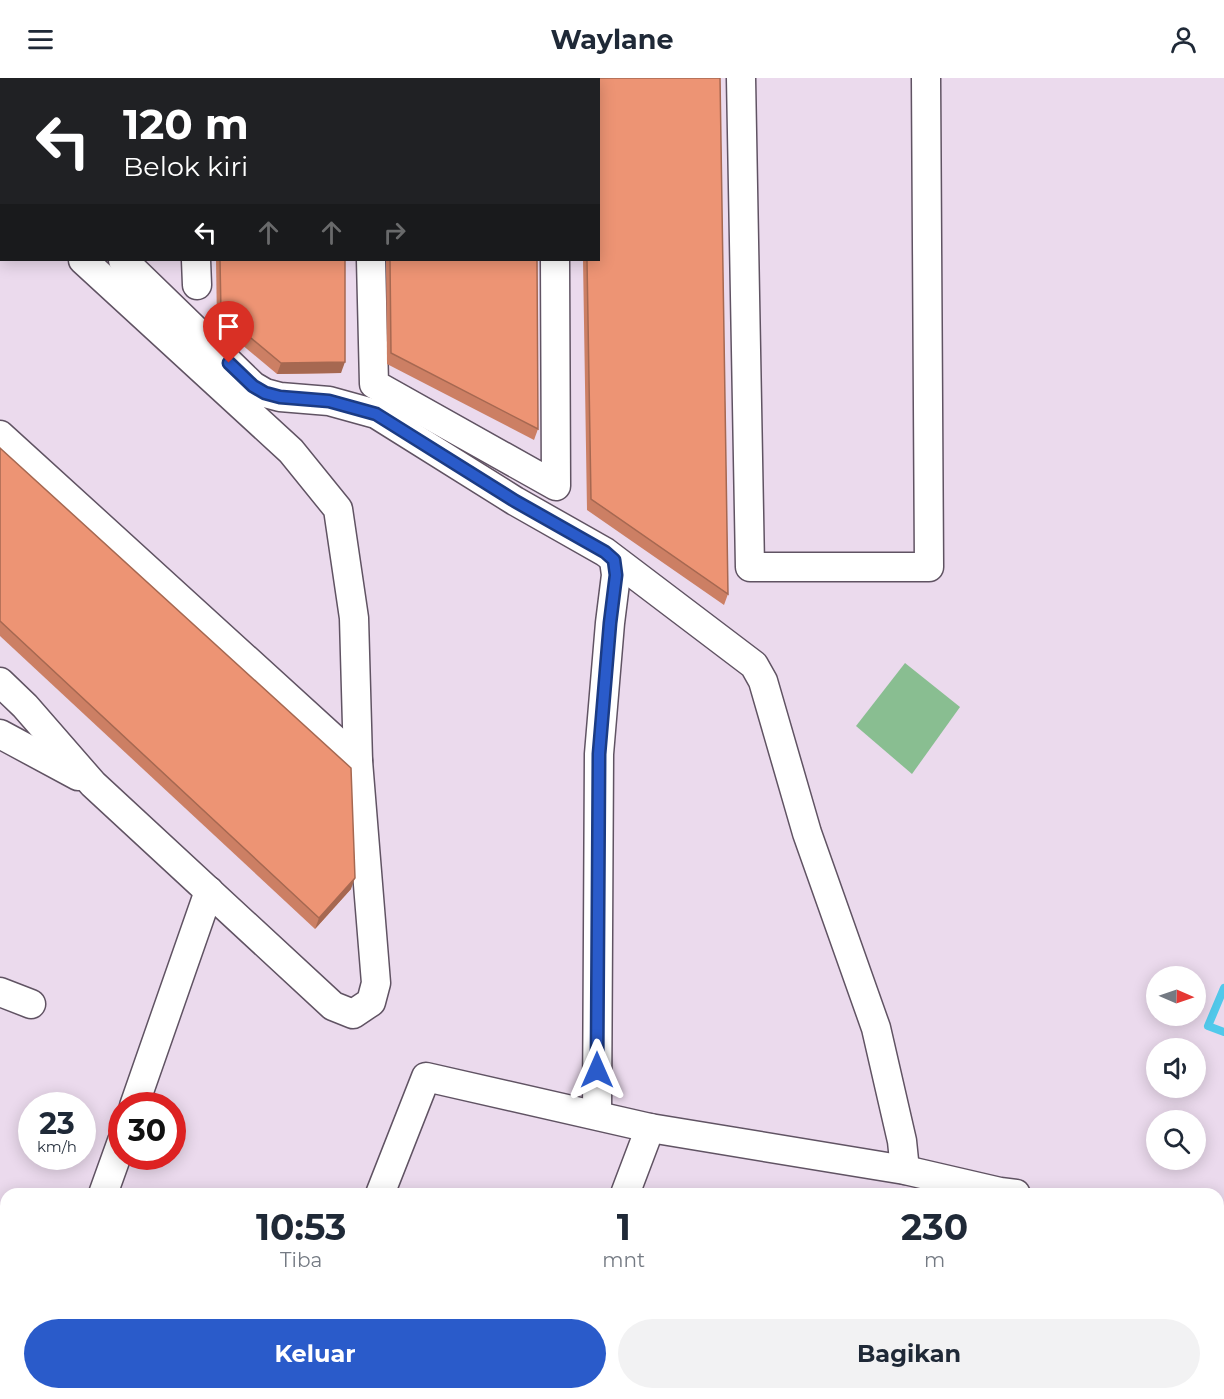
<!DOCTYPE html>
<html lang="id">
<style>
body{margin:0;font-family:Montserrat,sans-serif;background:#f2f2f3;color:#1f2937;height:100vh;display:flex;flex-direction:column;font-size:22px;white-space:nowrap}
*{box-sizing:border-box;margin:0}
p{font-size:20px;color:#747a83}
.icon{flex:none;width:33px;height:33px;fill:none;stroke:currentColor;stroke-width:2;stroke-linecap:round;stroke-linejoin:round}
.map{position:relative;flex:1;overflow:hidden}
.panel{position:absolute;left:0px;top:1110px;width:1224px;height:212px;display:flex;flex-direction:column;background:#fff;border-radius:18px 18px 0 0;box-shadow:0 3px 15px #0003}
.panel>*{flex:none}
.hud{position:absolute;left:0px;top:0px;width:600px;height:183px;box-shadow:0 3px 15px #0003;background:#202124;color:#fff;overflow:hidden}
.needle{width:39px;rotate:92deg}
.buttons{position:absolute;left:1146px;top:888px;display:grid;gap:12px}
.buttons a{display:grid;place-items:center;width:60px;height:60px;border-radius:50%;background:#fff;box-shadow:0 3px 15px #0003;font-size:30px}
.speed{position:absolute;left:18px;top:1014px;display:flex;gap:12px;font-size:30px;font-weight:700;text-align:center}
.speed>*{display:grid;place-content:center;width:78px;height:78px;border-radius:50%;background:#fff;box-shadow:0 3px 15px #0003;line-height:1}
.speed small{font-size:15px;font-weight:400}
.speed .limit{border:9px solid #d22;background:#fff;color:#111}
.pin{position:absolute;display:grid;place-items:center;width:51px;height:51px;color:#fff;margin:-62px -26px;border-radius:50% 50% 50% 0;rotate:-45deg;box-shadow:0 0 6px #0007}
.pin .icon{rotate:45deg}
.me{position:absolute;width:66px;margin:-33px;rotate:0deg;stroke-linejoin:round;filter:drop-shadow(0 0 4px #0008)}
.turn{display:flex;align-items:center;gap:21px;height:126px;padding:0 24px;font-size:27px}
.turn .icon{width:78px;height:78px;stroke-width:2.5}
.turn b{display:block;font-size:42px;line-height:51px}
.lanes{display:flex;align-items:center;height:57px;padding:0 24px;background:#0003;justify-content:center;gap:30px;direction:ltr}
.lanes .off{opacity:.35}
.eta{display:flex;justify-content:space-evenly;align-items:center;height:102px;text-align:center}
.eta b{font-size:36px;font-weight:700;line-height:42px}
.button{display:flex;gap:12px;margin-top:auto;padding:12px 24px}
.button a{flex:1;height:69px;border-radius:36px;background:#2a5bca;color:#fff;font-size:24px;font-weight:700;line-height:69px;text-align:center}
.button a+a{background:#f2f2f3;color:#1f2937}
header{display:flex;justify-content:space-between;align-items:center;height:78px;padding:0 24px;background:#fff;font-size:27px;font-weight:700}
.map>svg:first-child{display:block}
.pitch{fill:#89be91}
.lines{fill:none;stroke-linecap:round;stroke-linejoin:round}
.stream{stroke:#51c9eb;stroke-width:8}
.minor-casing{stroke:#605363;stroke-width:31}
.minor{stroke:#fff;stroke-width:28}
.wall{fill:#cc7f64}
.shaded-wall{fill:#a66851}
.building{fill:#ed9474;stroke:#a66851;stroke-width:1.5}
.route-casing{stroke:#1b3b83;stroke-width:15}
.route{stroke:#2a5bca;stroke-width:10}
</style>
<header><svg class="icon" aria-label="menu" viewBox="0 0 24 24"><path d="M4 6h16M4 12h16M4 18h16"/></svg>Waylane<svg class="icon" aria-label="person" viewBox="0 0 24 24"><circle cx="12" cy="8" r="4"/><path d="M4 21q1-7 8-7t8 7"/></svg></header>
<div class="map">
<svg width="1224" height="1321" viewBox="0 0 1224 1321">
<rect width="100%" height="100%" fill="#ebdaed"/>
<polygon class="pitch" points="905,585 960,629 912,696 856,648"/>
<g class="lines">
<polyline class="stream" points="1224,910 1208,948 1224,954"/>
<g class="minor-casing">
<g id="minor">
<polyline points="194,0 194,2"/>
<polyline points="367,0 367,2"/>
<polyline points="554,0 554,2"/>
<polyline points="741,0 750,489 929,489 926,0"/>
<polyline points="0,63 2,65"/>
<polyline points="0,152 2,151"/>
<polyline points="83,182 291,373 338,431 354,540 358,683"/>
<polyline points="123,182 253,308 265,315 280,319 329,323 376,336 515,423 605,474 754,587 763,603 807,755 876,950 902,1063 905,1092"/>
<polyline points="196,182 197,207"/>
<polyline points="371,182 374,306 556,408 555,182"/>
<polyline points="0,357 358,683 376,905 371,924 353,936 333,928 93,706 25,628 0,604"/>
<polyline points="0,656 78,698"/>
<polyline points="0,914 31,926"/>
<polyline points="134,1028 209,813"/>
<polyline points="597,1037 599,676 610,545 616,497 614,482"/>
<polyline points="650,1050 905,1092 1000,1114 1016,1116"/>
<polyline points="103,1116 122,1063"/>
<polyline points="380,1116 426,999 650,1050 625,1116"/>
<polyline points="1218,1143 1224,1144"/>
<polyline points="1020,1316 1057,1321"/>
<polyline points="32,1321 34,1316"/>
<polyline points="299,1321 301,1316"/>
<polyline points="542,1321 544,1316"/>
</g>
</g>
<use href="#minor" class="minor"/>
</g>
<g class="wall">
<polygon points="580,0 720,0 728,516 724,527 587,432 583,182 598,182 598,2 580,2"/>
<polygon points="216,182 345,182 341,295 277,296 217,246"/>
<polygon points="386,182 537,182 538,351 534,362 387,286"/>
<polygon points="0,370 351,811 315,851 0,558"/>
</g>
<g class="shaded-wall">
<polygon points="345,284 341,295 277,296 281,285"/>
<polygon points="355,800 351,811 315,851 319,840"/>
</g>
<g class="building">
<rect x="219" y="0" width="124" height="2"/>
<rect x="388" y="0" width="147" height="2"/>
<polygon points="584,0 720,0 728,516 591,421 587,182 598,182 598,2 584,2"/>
<polygon points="220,182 345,182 345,284 281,285 221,235"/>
<polygon points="390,182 537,182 538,351 391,275"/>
<polygon points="0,370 351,690 355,800 319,840 0,543"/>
</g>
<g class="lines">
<g class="route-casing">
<polyline id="route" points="229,285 253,308 265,315 280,319 329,323 376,336 515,423 605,474 614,482 616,497 610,545 599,676 597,992"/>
</g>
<use href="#route" class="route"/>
</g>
</svg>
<div class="buttons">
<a><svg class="needle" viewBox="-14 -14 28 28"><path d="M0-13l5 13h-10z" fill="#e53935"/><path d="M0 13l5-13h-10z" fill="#747a83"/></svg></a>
<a><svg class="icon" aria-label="sound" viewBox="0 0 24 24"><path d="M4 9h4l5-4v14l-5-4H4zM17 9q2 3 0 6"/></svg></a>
<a><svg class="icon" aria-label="search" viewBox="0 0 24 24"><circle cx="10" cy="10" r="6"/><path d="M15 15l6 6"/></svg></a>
</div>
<div class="speed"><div>23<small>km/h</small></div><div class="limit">30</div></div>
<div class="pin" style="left:229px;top:285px;background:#d93025"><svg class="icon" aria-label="arrive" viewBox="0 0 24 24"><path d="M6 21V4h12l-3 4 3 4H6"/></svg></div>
<svg class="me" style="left:597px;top:992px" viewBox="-20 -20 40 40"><path d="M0-17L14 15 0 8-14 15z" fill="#2a5bca" stroke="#fff" stroke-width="4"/></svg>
<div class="hud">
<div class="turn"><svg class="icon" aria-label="left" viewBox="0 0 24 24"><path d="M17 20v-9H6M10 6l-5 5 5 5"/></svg><div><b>120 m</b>Belok kiri</div></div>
<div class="lanes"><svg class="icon" aria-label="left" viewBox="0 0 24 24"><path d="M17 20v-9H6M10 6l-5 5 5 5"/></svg><svg class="icon off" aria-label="ahead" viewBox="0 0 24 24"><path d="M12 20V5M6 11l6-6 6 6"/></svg><svg class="icon off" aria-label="ahead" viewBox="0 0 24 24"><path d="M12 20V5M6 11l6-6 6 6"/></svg><svg class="icon off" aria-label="right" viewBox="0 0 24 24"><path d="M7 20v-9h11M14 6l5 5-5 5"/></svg></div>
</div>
<section class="panel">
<div class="eta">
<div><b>10:53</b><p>Tiba</p></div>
<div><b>1</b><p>mnt</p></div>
<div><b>230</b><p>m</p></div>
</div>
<div class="button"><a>Keluar</a><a>Bagikan</a></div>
</section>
</div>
